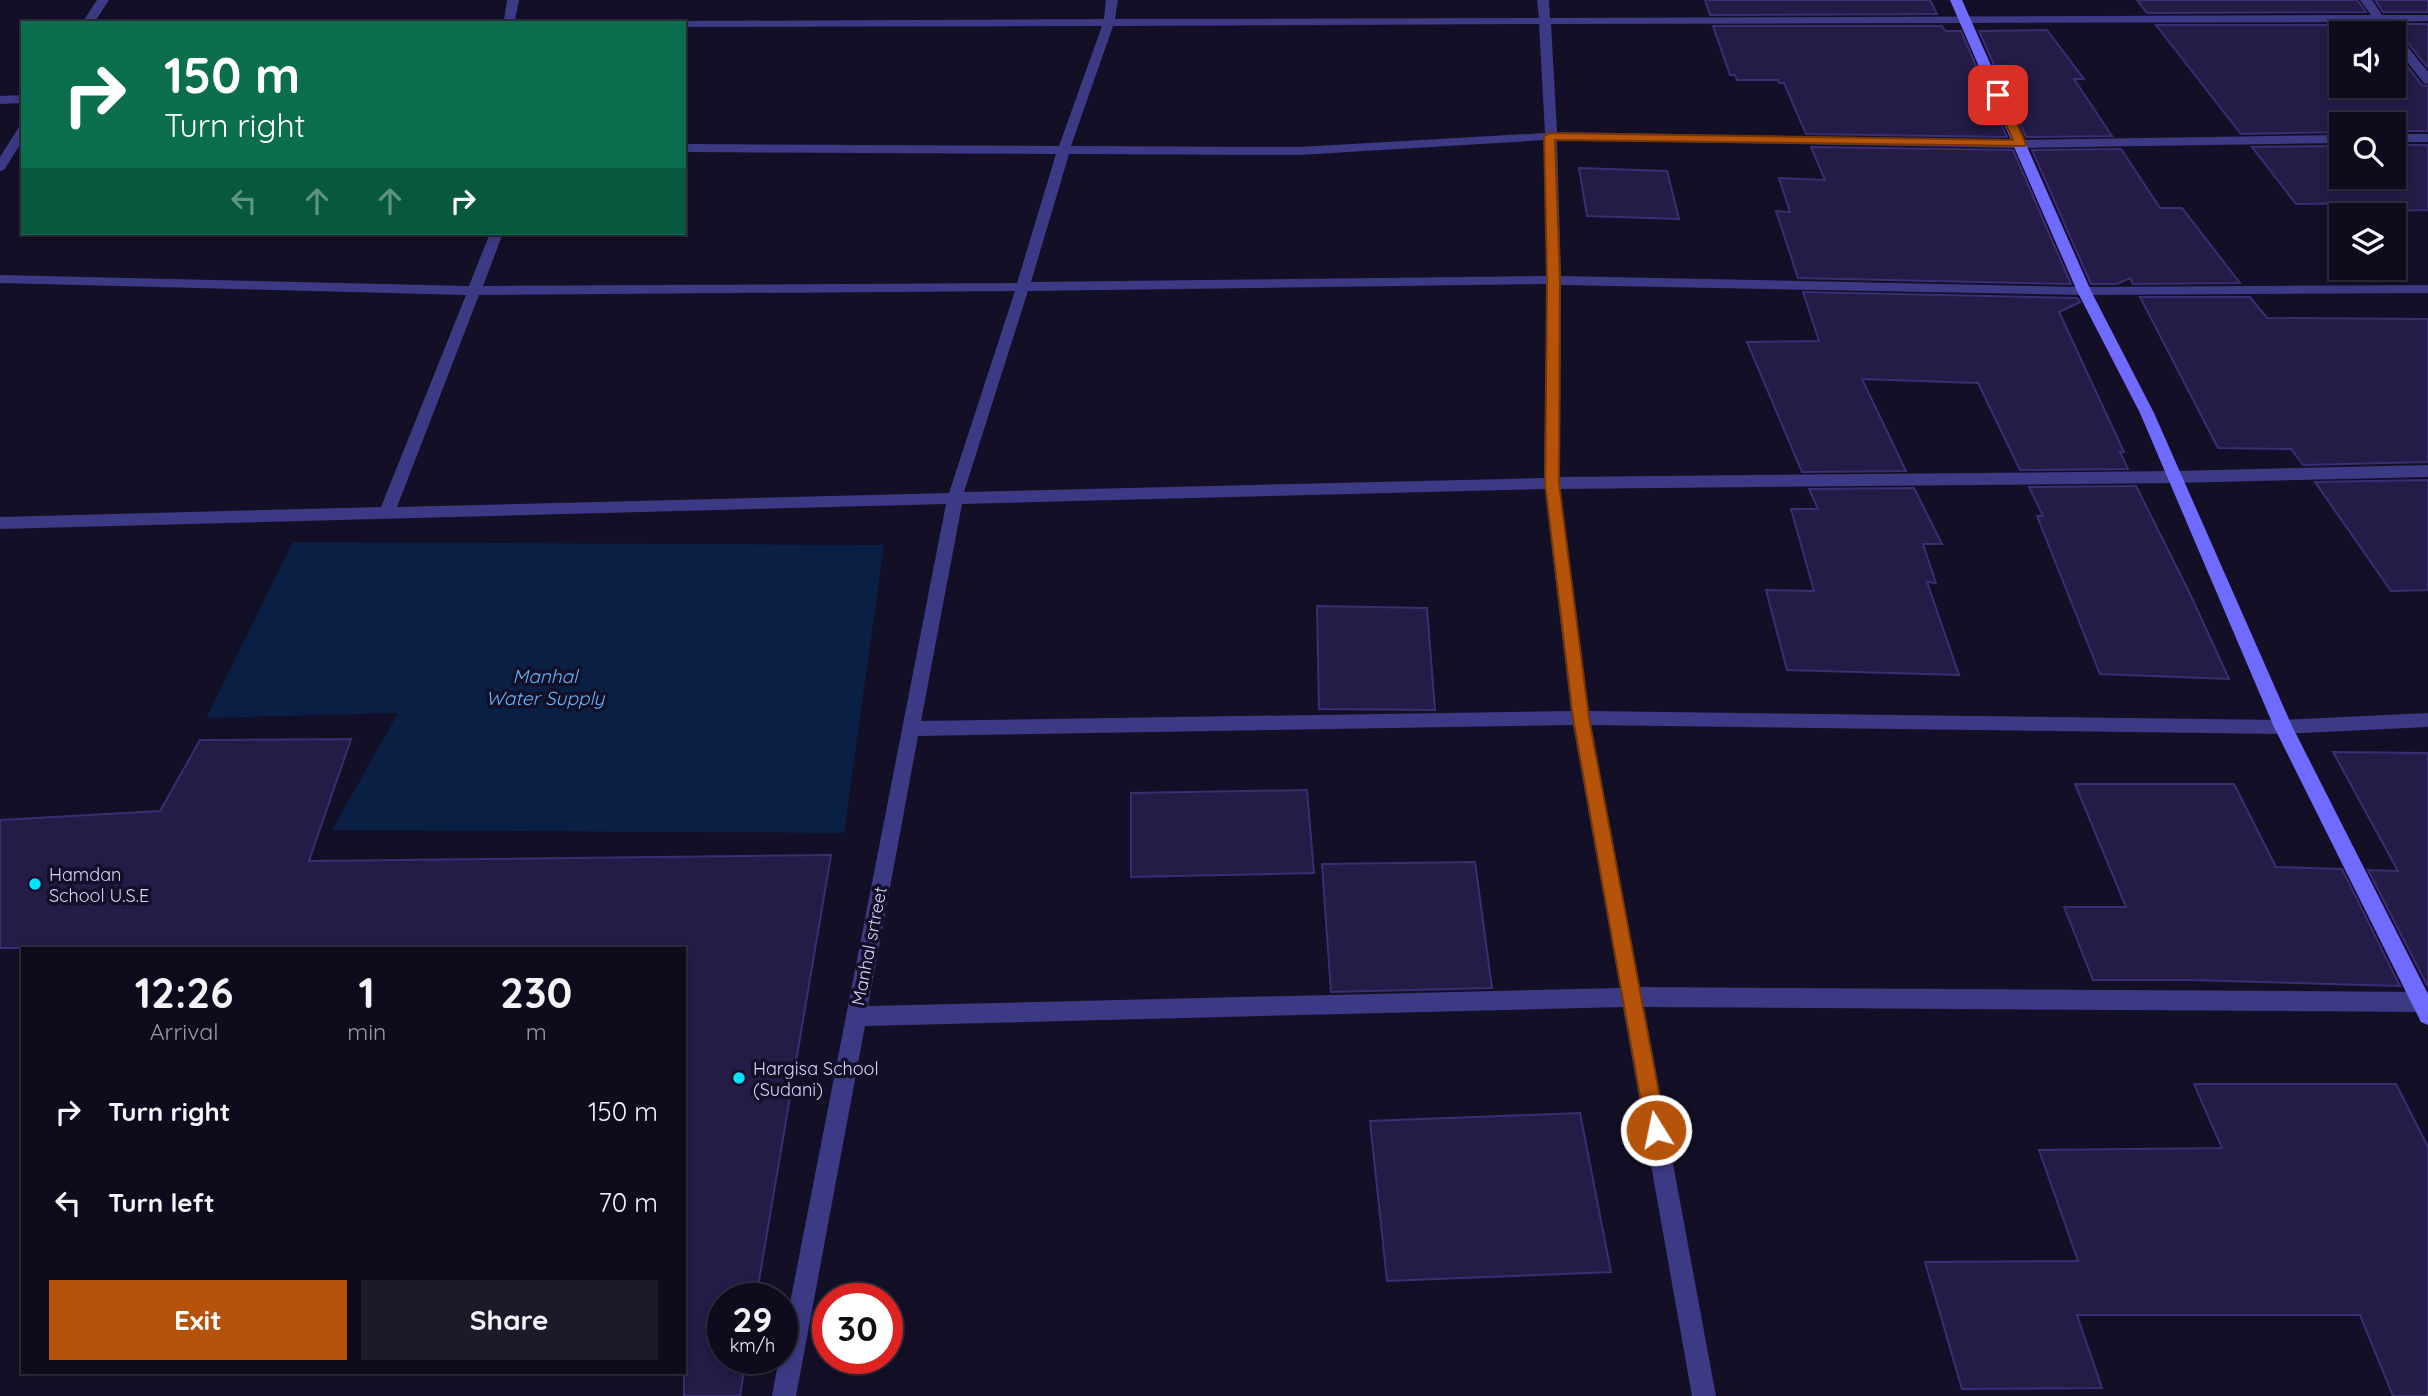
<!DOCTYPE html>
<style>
body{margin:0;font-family:Quicksand,sans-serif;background:#1c1929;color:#f1f3f6;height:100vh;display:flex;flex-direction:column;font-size:26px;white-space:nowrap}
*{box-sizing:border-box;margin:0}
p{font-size:23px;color:#9b9ba3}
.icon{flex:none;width:38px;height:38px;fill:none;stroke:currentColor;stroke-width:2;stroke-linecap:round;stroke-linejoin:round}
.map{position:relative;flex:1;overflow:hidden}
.sheet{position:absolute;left:21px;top:947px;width:665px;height:427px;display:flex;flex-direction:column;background:#0e0b1c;border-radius:0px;box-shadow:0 4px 10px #0003,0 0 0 2px #2e2b3b}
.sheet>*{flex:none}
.guide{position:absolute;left:21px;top:21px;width:665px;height:214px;border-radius:0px;box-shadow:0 4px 10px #0003,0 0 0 2px #2e2b3b;background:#0b6e4f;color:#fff;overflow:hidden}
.buttons{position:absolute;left:2329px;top:21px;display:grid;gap:14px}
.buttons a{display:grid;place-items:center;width:77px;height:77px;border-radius:0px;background:#0e0b1c;box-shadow:0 4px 10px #0003,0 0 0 2px #2e2b3b;font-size:35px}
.speed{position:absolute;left:707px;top:1283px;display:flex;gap:14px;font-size:35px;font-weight:700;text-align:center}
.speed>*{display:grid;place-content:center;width:91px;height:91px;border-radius:50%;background:#0e0b1c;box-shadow:0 4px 10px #0003,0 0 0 2px #2e2b3b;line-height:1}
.speed small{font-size:18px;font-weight:400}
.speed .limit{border:10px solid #d22;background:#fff;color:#111}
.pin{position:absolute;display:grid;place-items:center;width:60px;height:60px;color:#fff;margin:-30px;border-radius:14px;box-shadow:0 4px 10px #0006}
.me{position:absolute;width:77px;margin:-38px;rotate:350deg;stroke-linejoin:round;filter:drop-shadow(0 0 5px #0008)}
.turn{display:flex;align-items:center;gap:24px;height:147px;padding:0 28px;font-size:32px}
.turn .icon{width:91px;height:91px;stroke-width:2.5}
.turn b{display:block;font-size:49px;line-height:60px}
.lanes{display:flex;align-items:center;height:66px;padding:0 28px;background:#0003;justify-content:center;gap:35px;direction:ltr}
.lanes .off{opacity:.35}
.eta{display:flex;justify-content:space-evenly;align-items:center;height:119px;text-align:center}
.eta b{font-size:42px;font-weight:800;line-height:49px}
.button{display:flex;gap:14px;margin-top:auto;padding:14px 28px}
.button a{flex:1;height:80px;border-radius:0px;background:#b45309;color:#fff;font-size:28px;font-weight:800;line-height:80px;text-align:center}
.button a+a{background:#1c1929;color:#f1f3f6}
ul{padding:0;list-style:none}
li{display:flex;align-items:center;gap:21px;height:91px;padding:0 28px}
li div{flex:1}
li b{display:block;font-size:26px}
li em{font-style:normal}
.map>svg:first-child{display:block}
.water{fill:#0a1f44}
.building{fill:#241b47;stroke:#3b2d73;stroke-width:2}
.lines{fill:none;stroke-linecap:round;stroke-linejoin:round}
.street{fill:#3d3a85;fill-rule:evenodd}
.secondary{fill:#6f6bff;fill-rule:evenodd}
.route{fill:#b45309;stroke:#753606;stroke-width:2}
.poi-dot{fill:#00e5ff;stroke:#130f26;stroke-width:2.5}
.labels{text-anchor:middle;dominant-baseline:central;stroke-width:7;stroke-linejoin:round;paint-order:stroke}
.poi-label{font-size:18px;fill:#d9d4ff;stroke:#130f26;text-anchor:start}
.street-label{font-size:18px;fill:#d9d4ff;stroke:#130f26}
.water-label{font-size:19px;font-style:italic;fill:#62b6ff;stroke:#130f26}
</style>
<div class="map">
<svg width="2428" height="1396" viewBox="0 0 2428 1396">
<rect width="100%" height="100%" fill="#130f26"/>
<polygon class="water" points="293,542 884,545 844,833 332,830 398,713 206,718"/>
<g class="building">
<polygon points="1705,0 1930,0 1937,14 1710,15"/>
<polygon points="2137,0 2357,0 2366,12 2147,13"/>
<polygon points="2375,0 2428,0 2428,12 2383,12"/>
<polygon points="2392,24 2428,24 2428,68 2399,32 2342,33 2342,86 2394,86 2394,49 2422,85 2428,86 2428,131 2394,131 2394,124 2342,124 2342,132 2241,134 2156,25 2375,25 2385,30"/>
<polygon points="1713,26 1942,26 1945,31 1961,31 2007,137 1806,134 1784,83 1779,83 1778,80 1737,80 1735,75 1730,75"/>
<polygon points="2047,30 2084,79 2074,79 2112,136 2026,137 1979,31"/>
<polygon points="2394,145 2428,145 2428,210 2379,211 2373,203 2296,204 2252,147 2342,146 2342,177 2394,177"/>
<polygon points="1811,147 2013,150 2071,284 1798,278 1776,211 1790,212 1779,178 1825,180"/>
<polygon points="2121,149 2160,208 2182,208 2240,283 2133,284 2130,278 2117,284 2091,284 2032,150"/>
<polygon points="1579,168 1667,171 1679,219 1587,216"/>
<polygon points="1803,292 2077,298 2080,302 2059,312 2124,452 2120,452 2128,469 2020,470 1978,383 1862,379 1906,471 1802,472 1747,342 1819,341"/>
<polygon points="2140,297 2250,297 2267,318 2428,319 2428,462 2303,465 2291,449 2218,448"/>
<polygon points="2428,480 2428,590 2391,591 2315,482"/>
<polygon points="2136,486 2191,596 2229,679 2100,674 2037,516 2043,516 2029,487"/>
<polygon points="1914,488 1942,544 1923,544 1936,583 1927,582 1959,675 1787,670 1766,590 1814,591 1791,509 1818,509 1809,489"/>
<polygon points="1317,606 1427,608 1435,710 1319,709"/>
<polygon points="351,739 309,861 831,855 756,1298 723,1298 723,1358 746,1358 740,1396 684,1396 684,948 0,948 0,820 160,811 200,740"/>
<polygon points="2333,752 2428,753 2428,987 2368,870 2398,871"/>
<polygon points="2075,784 2234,784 2276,867 2342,869 2400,986 2188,980 2093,980 2064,907 2126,907"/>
<polygon points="1307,790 1314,873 1131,877 1131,793"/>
<polygon points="1475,862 1492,988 1331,992 1322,864"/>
<polygon points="2194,1084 2396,1084 2428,1147 2428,1396 2393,1396 2360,1315 2077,1315 2102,1388 1962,1389 1925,1262 2078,1261 2039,1150 2222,1148"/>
<polygon points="1580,1113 1611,1272 1387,1281 1370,1121"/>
</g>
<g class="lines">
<g class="street">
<polygon points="97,0 109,0 94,23 82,23"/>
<polygon points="507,0 519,0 515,20 532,23 479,23 485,20 504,20"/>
<path d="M1106,0H1118L1115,19L1539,18L1537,0H1549L1550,18L2371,15L2360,0H2372L2382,15H2428V21L2387,22L2390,25L2384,28L2376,22L1551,24L1557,132L2021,140L2342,135V143L2021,148L1557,140L1561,276L2084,287L2428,285V293L2084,295L1561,285L1560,477L2175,471L2428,465V477L2175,483L1560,489L1589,711L2283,720L2428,713V727L2283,734L1591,725L1640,987L2428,992V1012L1644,1007L1716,1396H1692L1623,1007L865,1026L796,1396H772L779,1358H782V1344L946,504L0,529V517L381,507L466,295L0,283V275L469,286L490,233H503L483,286L1017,283L1056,154L684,152V144L1059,146L1102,26L684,27V23H679L684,21L1104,19ZM1539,24L1545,133L1299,147L1071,146L1113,26ZM1545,140L1547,276L1031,282L1069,154L1299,155ZM1547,284L1544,478L964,492L1028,291ZM1015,291L949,493L397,507L479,295ZM1545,489L1571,711L921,721L962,504ZM1573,725L1620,988L868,1006L918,736Z"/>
<polygon points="2394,34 2398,35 2428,72 2428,84 2424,83 2394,45"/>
<polygon points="23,95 23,103 0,104 0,96"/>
<polygon points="23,126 23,140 4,170 0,171 0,157 19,127"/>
<rect x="2394" y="134" width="34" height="8"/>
</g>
<polygon class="secondary" points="1950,0 1962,0 2091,291 2154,413 2292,726 2428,994 2428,1025 2421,1022 2274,727 2140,413 2077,291"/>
</g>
<polygon class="route" points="1998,91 2004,95 2026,144 2025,146 1555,140 1560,280 1559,483 1589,718 1666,1130 1663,1137 1656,1140 1649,1137 1646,1130 1573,718 1545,483 1547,280 1544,136 1550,133 2013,140 1993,95"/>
<g class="poi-dot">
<circle cx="35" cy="884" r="7"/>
<circle cx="739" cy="1078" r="7"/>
</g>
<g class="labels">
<g class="poi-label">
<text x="49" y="874">Hamdan<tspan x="49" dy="21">School U.S.E</tspan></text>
<text x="753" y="1068">Hargisa School<tspan x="753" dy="21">(Sudani)</tspan></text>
</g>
<g class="street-label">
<text transform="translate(869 946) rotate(-79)">Manhal srtreet</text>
</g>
<g class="water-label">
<text x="545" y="676">Manhal<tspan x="545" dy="22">Water Supply</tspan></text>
</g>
</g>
</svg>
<div class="buttons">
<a><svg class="icon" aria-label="sound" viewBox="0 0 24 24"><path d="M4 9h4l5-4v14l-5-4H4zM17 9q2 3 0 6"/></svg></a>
<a><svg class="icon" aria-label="search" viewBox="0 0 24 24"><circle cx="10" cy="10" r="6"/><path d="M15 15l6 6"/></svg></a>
<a><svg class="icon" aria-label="layers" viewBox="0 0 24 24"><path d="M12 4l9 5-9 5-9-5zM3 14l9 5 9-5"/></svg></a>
</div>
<div class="speed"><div>29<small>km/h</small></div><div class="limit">30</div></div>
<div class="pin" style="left:1998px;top:95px;background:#d93025"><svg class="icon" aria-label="arrive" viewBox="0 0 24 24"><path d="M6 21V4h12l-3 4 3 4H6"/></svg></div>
<svg class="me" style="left:1656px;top:1130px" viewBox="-20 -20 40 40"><circle r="17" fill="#b45309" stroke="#fff" stroke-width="3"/><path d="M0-11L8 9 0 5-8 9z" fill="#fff"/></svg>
<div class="guide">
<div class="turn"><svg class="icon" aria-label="right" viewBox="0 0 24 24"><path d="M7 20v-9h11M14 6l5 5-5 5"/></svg><div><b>150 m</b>Turn right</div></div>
<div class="lanes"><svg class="icon off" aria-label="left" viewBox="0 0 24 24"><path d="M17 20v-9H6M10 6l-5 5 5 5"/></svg><svg class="icon off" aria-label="ahead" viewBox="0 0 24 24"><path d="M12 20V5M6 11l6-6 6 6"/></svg><svg class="icon off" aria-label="ahead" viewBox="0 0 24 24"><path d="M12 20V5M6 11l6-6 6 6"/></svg><svg class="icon" aria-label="right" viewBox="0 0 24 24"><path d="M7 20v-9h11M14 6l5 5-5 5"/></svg></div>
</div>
<section class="sheet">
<div class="eta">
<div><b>12:26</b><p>Arrival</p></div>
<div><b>1</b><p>min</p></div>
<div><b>230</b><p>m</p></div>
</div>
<ul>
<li><svg class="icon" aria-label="right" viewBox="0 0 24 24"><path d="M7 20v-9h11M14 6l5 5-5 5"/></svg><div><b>Turn right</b></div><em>150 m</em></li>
<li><svg class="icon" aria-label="left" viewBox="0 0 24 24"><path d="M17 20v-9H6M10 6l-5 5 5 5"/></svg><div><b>Turn left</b></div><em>70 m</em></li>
</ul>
<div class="button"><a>Exit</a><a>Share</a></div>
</section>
</div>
